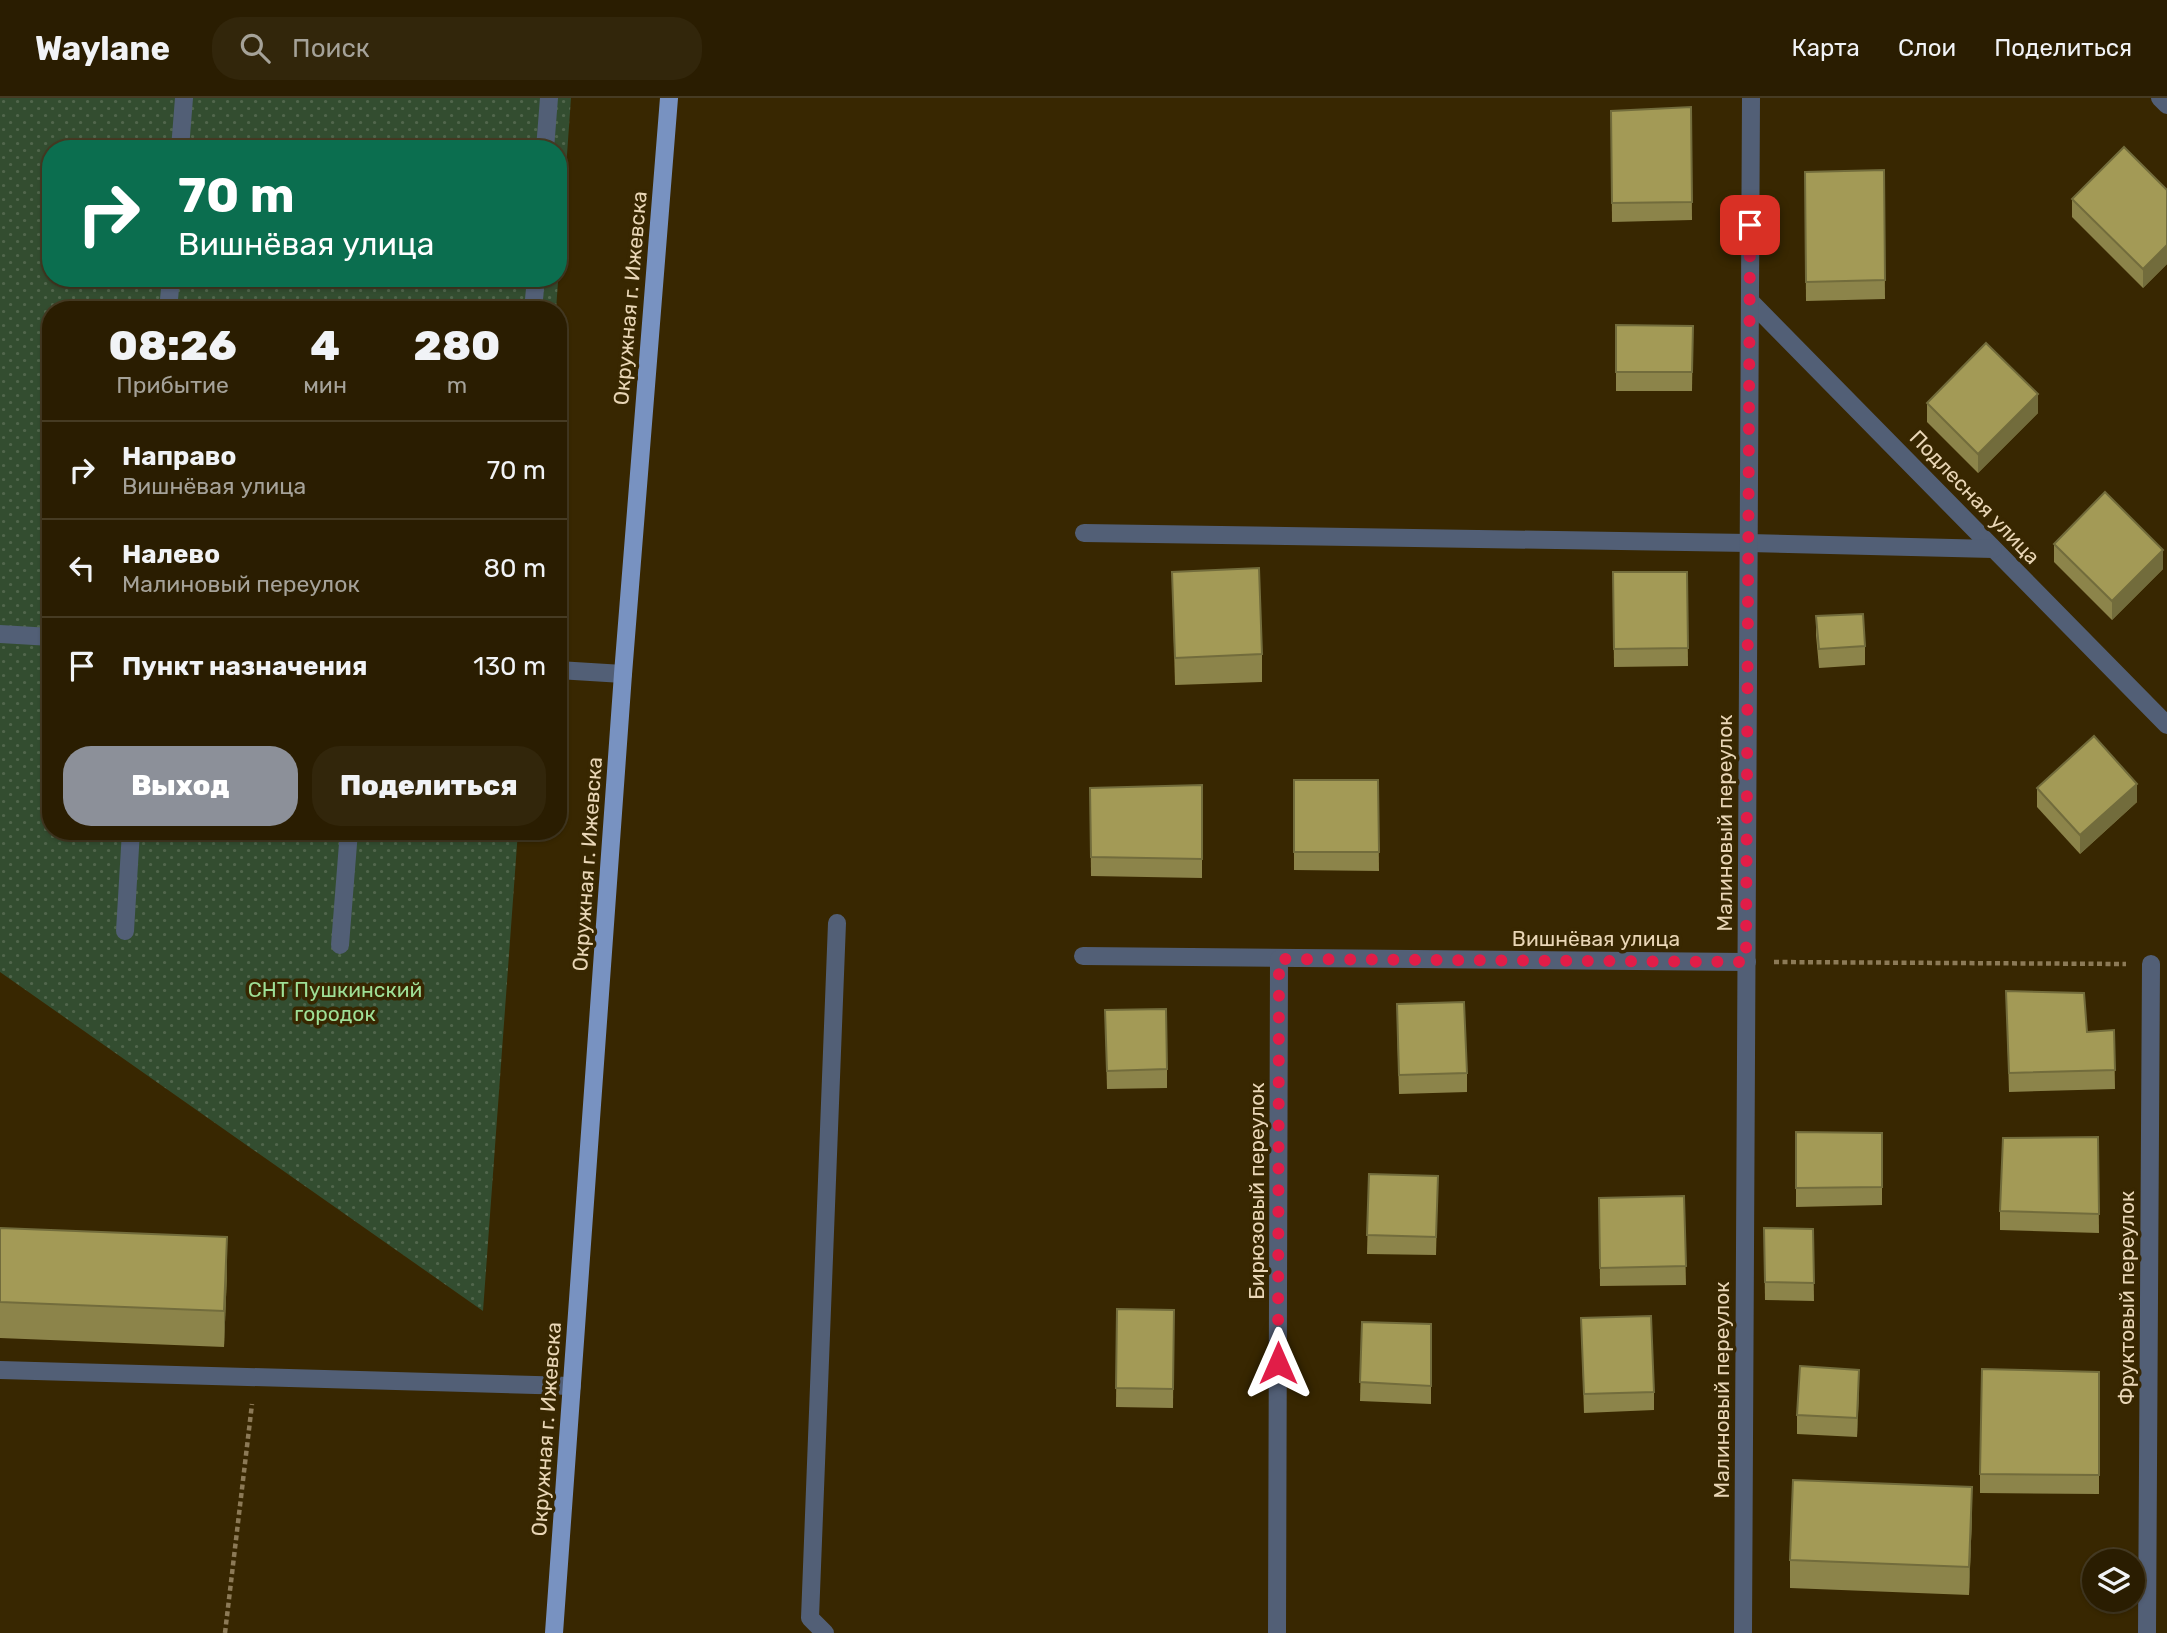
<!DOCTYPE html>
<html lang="ru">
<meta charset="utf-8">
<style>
body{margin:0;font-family:Rubik,sans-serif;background:#32260b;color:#f1f3f6;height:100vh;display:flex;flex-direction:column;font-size:26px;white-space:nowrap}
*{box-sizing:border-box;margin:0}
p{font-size:23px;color:#a5a299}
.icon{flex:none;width:38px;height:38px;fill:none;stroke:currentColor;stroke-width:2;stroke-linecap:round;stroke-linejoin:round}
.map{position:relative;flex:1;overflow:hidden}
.sheet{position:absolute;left:42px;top:203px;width:525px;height:539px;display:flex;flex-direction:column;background:#2a1d01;border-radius:28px;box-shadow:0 2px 5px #0004,0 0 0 2px #463b23}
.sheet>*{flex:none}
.hud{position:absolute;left:42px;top:42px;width:525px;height:147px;border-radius:28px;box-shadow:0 2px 5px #0004,0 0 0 2px #463b23;background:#0b6e4f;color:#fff;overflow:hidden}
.controls{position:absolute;left:2082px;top:1451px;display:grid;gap:14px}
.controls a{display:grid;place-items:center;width:63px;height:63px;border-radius:50%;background:#2a1d01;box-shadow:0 2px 5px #0004,0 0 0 2px #463b23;font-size:35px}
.pin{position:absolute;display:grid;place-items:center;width:60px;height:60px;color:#fff;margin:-30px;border-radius:14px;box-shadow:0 4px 10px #0006}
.me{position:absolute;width:77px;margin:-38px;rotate:0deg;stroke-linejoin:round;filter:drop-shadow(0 0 5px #0008)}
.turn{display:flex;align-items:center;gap:24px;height:147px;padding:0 21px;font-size:32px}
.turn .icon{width:91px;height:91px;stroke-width:2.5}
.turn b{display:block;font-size:49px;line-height:60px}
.eta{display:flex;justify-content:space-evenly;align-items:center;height:119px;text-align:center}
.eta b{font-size:42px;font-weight:800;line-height:49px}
.cta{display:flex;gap:14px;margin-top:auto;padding:14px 21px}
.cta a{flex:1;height:80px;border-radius:28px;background:#8c9099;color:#fff;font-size:28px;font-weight:800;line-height:80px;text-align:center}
.cta a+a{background:#32260b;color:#f1f3f6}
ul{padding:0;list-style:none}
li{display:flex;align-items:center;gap:21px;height:98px;padding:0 21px;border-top:2px solid #463b23}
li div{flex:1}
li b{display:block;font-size:26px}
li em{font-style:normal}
header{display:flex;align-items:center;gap:42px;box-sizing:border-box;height:98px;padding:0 35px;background:#2a1d01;border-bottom:2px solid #463b23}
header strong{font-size:33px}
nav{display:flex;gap:38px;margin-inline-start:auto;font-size:24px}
.search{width:490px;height:63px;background:#32260b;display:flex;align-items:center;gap:18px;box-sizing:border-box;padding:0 24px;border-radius:28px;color:#a5a299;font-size:26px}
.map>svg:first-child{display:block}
.grass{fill:url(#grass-dots);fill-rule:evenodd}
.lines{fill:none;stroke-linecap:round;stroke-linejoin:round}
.path{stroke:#8c7a57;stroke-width:4.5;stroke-dasharray:5 3.5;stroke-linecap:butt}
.minor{stroke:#525f76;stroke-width:18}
.major{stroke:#7892c1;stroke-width:18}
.wall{fill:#8c844a}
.shaded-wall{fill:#726c3c}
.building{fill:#a39a56;stroke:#726c3c;stroke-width:2}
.route{stroke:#e11d48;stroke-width:12;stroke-dasharray:0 21.6}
.labels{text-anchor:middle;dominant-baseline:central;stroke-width:7;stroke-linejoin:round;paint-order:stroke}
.street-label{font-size:21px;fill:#e9d6b6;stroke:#382701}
.park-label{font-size:21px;fill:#9edf96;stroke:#382701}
</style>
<header>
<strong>Waylane</strong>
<div class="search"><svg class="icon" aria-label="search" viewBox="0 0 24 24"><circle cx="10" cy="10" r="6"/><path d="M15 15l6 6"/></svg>Поиск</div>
<nav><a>Карта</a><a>Слои</a><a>Поделиться</a></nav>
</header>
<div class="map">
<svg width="2167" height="1535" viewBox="0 0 2167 1535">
<defs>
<pattern id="grass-dots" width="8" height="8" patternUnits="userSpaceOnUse" patternTransform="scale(1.75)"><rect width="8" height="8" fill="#334d30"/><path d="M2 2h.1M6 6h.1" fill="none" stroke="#51664c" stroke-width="1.8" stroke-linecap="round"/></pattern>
</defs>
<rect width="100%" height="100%" fill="#382701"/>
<path class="grass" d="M0,0H571L556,212H51V733H518L483,1213L0,874ZM51,51H558V180H51Z"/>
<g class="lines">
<g class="path">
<polyline points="1774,864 2126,866"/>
<polyline points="225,1535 252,1306"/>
</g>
<g class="minor">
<polyline points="2160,0 2167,7"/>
<polyline points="180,51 184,0"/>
<polyline points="545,51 549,0"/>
<polyline points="1750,203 2167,627"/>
<polyline points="168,212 171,180"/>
<polyline points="533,212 536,180"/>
<polyline points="1084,435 1749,445 1993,451"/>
<polyline points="0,536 51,539"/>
<polyline points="558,572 623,576"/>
<polyline points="125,833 131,733"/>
<polyline points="340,847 349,733"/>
<polyline points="1083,858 1747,864"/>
<polyline points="0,1272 572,1288"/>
<polyline points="825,1535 810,1520 837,825"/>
<polyline points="1277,1535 1279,861"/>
<polyline points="1743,1535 1751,0"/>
<polyline points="2147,1535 2151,866"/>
</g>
<polyline class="major" points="554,1535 623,576 669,0"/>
</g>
<g class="wall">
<polygon points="1691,9 1692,122 1612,124 1611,13"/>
<polygon points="1884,72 1885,201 1806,203 1805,74"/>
<polygon points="2167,92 2167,166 2143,190 2072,119 2072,101"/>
<polygon points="1616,227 1693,228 1692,293 1616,293"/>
<polygon points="1927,305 2038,315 1978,375 1927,324"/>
<polygon points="2054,446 2163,471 2112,522 2054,464"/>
<polygon points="1172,474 1262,556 1262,584 1175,587"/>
<polygon points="1613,474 1687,474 1688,568 1614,569"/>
<polygon points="1816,518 1865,548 1865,567 1819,570 1816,537"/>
<polygon points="1294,682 1378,682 1379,773 1294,772"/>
<polygon points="1202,687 1202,780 1091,778 1090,690"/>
<polygon points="2037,690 2137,704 2080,756 2037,709"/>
<polygon points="2006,893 2087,934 2114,932 2115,991 2009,994"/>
<polygon points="1105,912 1167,971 1167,990 1107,991"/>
<polygon points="1397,925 1467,975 1467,994 1399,996"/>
<polygon points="1796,1034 1882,1035 1882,1107 1796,1109"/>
<polygon points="2098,1039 2099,1135 2000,1132 2000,1113"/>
<polygon points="1369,1076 1438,1078 1436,1157 1367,1156"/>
<polygon points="1684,1098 1686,1187 1600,1188 1599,1100"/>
<polygon points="0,1130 227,1175 224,1249 0,1240"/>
<polygon points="1764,1130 1813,1131 1814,1203 1765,1202"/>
<polygon points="1117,1211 1174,1212 1173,1310 1116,1309"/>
<polygon points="1581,1220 1654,1294 1654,1312 1584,1315"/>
<polygon points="1362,1224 1431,1226 1431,1306 1360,1303"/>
<polygon points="2099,1274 2099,1396 1980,1395 1980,1376"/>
<polygon points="1859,1291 1857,1339 1797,1336 1797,1317"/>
<polygon points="1972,1417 1969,1497 1790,1490 1790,1462"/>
</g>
<g class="shaded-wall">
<polygon points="2167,147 2167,166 2143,190 2143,171"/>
<polygon points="2038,296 2038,315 1978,375 1978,356"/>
<polygon points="2163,452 2163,471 2112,522 2112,503"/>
<polygon points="2137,686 2137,704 2080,756 2080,737"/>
<polygon points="227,1139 227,1175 224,1249 224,1213"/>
<polygon points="1859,1272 1859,1291 1857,1339 1857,1320"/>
<polygon points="1972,1389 1972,1417 1969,1497 1969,1469"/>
</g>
<g class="building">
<polygon points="1691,9 1692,104 1612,105 1611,13"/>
<polygon points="2124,49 2167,92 2167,147 2143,171 2072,101"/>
<polygon points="1884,72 1885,182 1806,184 1805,74"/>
<polygon points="1616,227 1693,228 1692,274 1616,274"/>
<polygon points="1986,245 2038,296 1978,356 1927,305"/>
<polygon points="2105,394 2163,452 2112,503 2054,446"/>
<polygon points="1259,470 1262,556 1175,560 1172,474"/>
<polygon points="1613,474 1687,474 1688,550 1614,551"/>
<polygon points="1863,516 1865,548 1819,551 1816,518"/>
<polygon points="2094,638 2137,686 2080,737 2037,690"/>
<polygon points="1294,682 1378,682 1379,754 1294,754"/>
<polygon points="1202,687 1202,761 1091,759 1090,690"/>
<polygon points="2006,893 2084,895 2087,934 2114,932 2115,972 2009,975"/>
<polygon points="1464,904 1467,975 1399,977 1397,906"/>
<polygon points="1166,911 1167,971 1107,973 1105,912"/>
<polygon points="1796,1034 1882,1035 1882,1089 1796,1090"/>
<polygon points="2098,1039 2099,1116 2000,1113 2003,1040"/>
<polygon points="1369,1076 1438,1078 1436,1139 1367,1137"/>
<polygon points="1684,1098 1686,1168 1600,1170 1599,1100"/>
<polygon points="0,1130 227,1139 224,1213 0,1204"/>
<polygon points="1764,1130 1813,1131 1814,1185 1765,1184"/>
<polygon points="1117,1211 1174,1212 1173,1291 1116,1290"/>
<polygon points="1651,1218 1654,1294 1584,1296 1581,1220"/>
<polygon points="1362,1224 1431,1226 1431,1288 1360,1284"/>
<polygon points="1800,1268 1859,1272 1857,1320 1797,1317"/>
<polygon points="1982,1271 2099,1274 2099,1377 1980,1376"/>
<polygon points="1793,1382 1972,1389 1969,1469 1790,1462"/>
</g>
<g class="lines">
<polyline class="route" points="1278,1265 1279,861 1746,864 1750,127"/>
</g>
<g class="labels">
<g class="street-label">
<text transform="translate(630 200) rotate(-85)">Окружная г. Ижевска</text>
<text transform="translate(1975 399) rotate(46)">Подлесная улица</text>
<text transform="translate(1724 725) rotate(-90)">Малиновый переулок</text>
<text transform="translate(587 766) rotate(-86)">Окружная г. Ижевска</text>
<text x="1596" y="840">Вишнёвая улица</text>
<text transform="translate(1256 1093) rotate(-90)">Бирюзовый переулок</text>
<text transform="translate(2126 1200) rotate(-90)">Фруктовый переулок</text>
<text transform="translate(1721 1292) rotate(-90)">Малиновый переулок</text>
<text transform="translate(546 1331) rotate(-86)">Окружная г. Ижевска</text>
</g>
<g class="park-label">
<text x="335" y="891">СНТ Пушкинский<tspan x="335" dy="24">городок</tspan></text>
</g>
</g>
</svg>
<div class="controls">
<a><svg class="icon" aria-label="layers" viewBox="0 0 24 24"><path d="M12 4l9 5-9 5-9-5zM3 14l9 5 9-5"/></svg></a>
</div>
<div class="pin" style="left:1750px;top:127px;background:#d93025"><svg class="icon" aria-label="arrive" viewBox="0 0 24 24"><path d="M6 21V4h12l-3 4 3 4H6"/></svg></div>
<svg class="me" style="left:1278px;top:1265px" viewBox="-20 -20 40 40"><path d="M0-17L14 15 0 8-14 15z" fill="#e11d48" stroke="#fff" stroke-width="4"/></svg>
<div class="hud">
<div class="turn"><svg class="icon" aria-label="right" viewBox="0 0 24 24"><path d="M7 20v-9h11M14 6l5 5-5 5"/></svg><div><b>70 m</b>Вишнёвая улица</div></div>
</div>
<section class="sheet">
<div class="eta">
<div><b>08:26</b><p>Прибытие</p></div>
<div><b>4</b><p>мин</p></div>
<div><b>280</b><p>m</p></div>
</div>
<ul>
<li><svg class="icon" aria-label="right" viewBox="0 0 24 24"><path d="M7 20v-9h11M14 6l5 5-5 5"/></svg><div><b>Направо</b><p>Вишнёвая улица</p></div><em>70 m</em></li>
<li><svg class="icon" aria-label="left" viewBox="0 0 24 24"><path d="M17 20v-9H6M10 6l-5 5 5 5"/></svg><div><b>Налево</b><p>Малиновый переулок</p></div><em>80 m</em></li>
<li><svg class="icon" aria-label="arrive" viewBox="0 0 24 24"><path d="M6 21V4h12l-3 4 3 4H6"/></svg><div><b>Пункт назначения</b></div><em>130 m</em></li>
</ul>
<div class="cta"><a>Выход</a><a>Поделиться</a></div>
</section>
</div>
